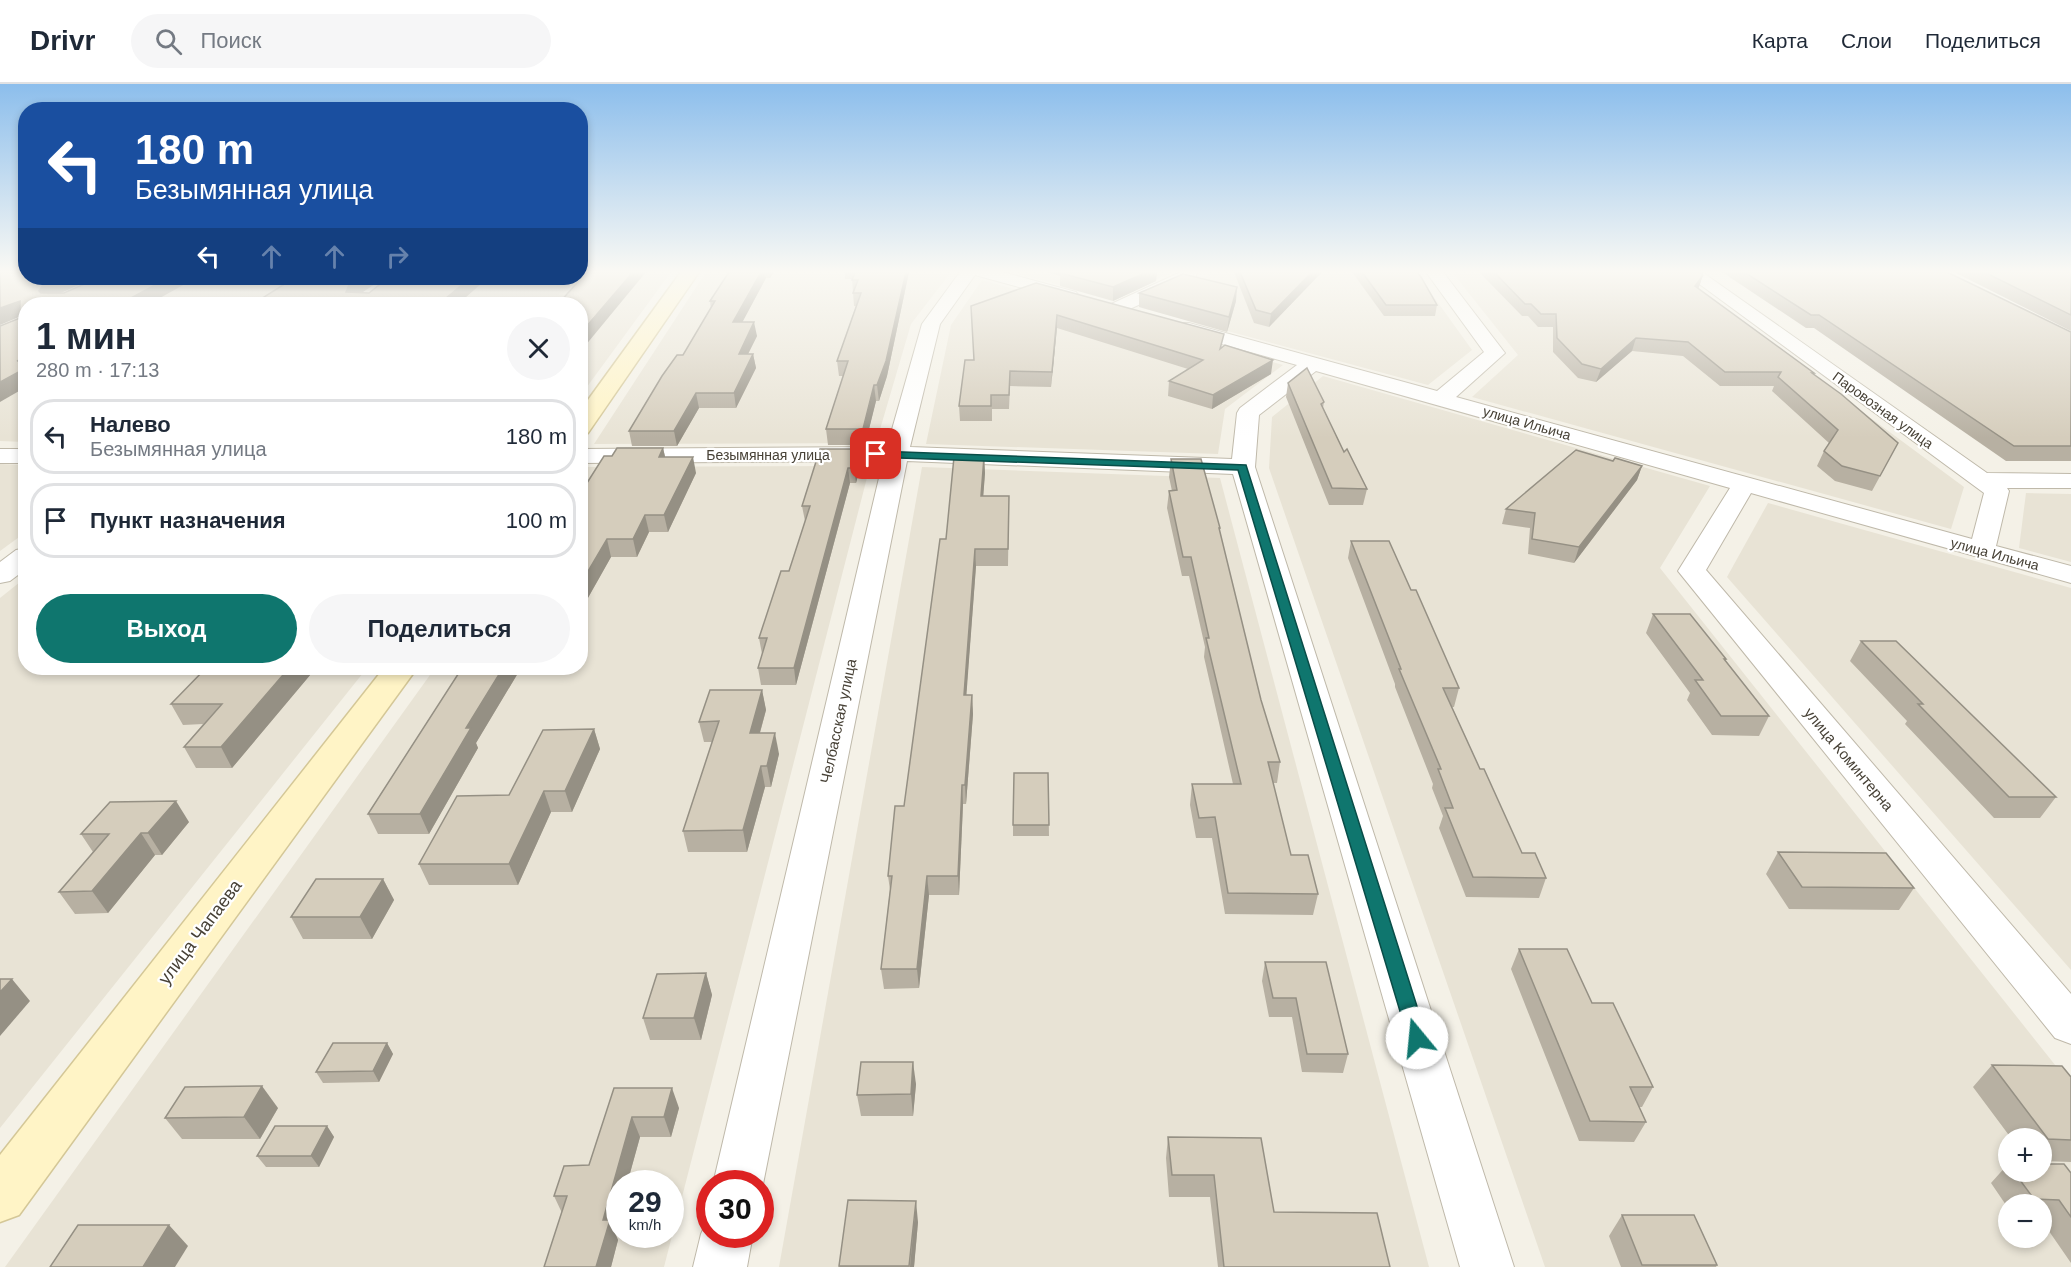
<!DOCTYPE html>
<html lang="ru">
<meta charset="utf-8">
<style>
body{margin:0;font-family:Arial,sans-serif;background:#f6f6f7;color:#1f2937;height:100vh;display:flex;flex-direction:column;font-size:22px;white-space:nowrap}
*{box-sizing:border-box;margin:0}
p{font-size:20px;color:#747a83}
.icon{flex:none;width:33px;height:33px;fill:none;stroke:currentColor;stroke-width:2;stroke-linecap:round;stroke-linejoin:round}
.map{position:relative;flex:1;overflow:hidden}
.details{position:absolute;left:18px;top:213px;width:570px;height:378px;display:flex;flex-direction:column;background:#fff;border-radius:24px;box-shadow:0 3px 9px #0003}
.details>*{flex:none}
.banner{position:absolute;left:18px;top:18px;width:570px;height:183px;border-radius:24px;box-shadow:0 3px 9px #0003;background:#1a4fa0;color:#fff;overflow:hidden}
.tools{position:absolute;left:1998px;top:1044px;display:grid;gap:12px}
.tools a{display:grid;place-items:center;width:54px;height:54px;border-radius:50%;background:#fff;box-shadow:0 3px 9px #0003;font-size:30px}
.speed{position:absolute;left:606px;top:1086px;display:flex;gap:12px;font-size:30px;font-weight:700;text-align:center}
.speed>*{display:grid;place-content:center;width:78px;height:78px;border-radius:50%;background:#fff;box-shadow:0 3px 9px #0003;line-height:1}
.speed small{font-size:15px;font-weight:400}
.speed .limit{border:9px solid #d22;background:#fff;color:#111}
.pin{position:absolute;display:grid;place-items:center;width:51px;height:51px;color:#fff;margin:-26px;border-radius:12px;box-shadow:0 3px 9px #0006}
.me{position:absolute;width:66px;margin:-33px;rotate:343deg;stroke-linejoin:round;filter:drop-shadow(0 0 4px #0008)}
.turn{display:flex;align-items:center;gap:21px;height:126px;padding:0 18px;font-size:27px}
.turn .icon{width:78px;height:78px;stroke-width:2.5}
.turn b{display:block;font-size:42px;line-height:51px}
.lanes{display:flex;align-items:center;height:57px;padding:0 18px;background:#0003;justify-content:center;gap:30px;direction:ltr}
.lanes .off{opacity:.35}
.round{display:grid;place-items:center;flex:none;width:63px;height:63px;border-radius:32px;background:#f6f6f7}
.head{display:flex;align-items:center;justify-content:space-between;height:102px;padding:0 18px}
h1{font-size:36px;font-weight:800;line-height:45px}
.cta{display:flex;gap:12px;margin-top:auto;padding:12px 18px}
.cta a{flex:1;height:69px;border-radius:36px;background:#0f766e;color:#fff;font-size:24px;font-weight:800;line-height:69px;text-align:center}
.cta a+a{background:#f6f6f7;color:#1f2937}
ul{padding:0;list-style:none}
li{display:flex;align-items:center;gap:18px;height:75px;margin:0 12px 9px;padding:0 6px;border:3px solid #e0e1e3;border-radius:24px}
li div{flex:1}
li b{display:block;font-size:22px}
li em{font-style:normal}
header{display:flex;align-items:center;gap:36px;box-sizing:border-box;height:84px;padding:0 30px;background:#fff;border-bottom:2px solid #e0e1e3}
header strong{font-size:28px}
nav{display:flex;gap:33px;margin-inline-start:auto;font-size:21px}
.search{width:420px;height:54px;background:#f6f6f7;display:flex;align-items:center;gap:15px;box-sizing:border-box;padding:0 21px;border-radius:33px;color:#747a83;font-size:22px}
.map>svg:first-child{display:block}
.residential{fill:#e8e3d5;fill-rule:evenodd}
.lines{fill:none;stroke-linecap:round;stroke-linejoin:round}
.street-casing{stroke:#bfb9aa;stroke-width:2}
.secondary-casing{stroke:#d4c797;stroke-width:3}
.street{fill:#fff;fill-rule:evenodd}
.secondary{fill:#fff4c6;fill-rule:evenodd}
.wall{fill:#b7b0a2}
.shaded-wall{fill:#959084}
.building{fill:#d5cdbc;stroke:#959084;stroke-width:1.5}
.route{fill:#0f766e;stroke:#0a4d48;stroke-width:1.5}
.labels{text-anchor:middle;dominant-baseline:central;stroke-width:4.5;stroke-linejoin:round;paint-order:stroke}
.far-street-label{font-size:14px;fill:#474136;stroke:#fff}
.street-label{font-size:15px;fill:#474136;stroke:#fff}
.near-street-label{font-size:18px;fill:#474136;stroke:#fff}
</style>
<header>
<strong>Drivr</strong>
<div class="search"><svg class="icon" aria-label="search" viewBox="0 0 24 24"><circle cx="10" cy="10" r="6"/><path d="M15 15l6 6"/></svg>Поиск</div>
<nav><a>Карта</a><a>Слои</a><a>Поделиться</a></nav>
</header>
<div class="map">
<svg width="2071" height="1183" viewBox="0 0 2071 1183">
<rect width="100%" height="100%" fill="#f4f1e7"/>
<g class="residential">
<polygon points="581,188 671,188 581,311 580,220 380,220 415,194 580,194"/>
<polygon points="706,188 951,188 911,240 876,359 594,360"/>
<polygon points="1011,188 1171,188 1171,189 1111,215"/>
<polygon points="1207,188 1416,188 1472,266 1428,301 1142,224 1208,191"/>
<polygon points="1452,188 1673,188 1964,403 1951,445 1472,313 1518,271"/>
<polygon points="128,194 378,194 341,220 76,220"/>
<polygon points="982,196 1283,281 1225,325 1218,370 926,360 951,241"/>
<polygon points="25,247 25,358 0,357 0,260"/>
<path d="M1323,292L1710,402L1660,484L2071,1001V1183H1545L1269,384L1272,333ZM2008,1054H2042V1088H2008ZM2008,1120H2042V1154H2008Z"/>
<polygon points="0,380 25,381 26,448 0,467"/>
<path d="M870,382L664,1183H5L435,584H580L581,383ZM620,1100H670V1150H620Z"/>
<polygon points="922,383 1220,394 1429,1183 779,1183"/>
<polygon points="2026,409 2071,410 2071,478 2019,464"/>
<polygon points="1768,419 2071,504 2071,886 1727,493"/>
<polygon points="25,494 26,584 367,584 0,1044 0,514"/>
</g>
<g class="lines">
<g class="street-casing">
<g id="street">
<polygon points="960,188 1002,188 1076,208 1079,212 1076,216 1070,217 975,191 940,240 910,363 1232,375 1237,329 1240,324 1297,281 1175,247 1173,243 1175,239 1189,239 1437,307 1484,268 1426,188 1443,188 1505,269 1456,313 1972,455 1984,409 1683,188 1702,188 1987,389 2071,390 2071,404 2007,404 2009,407 1996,462 2071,482 2071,499 1751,409 1706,486 2071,910 2071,960 2055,954 1678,487 1730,404 1316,287 1259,331 1255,383 1514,1183 1460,1183 1233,390 907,377 763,1100 760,1106 760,1100 713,1100 883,377 580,379 580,365 887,363 922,240"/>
<polygon points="1181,188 1197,188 1195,195 1121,229 1109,229 1106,225 1109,221"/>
<rect x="0" y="365" width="26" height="14"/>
<polygon points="26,464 26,485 10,497 0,499 0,478 16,466"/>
<polygon points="709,1132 710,1150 753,1150 747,1183 693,1183 701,1150"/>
</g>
</g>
<g class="secondary-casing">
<g id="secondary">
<polygon points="681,188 699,188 588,349 580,351 580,327"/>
<polygon points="384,584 417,584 19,1131 0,1138 0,1071"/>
</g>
</g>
<use href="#street" class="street"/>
<use href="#secondary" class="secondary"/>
</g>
<g class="wall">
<polygon points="729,188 774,188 770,194 766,194 742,238 757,252 748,270 753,270 756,284 736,324 699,324 677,362 632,362 629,347 683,271 711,225 710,217"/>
<polygon points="845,188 909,188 887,292 879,317 876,317 865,361 828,361 826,345 843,292 839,292 837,277 856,222 854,222 852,195 845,195"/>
<polygon points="1047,188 1157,188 1156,197 1113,217 1060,202 1060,192"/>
<polygon points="1234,188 1322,188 1269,243 1254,239"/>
<polygon points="1352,188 1417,188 1437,221 1435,232 1384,232"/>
<polygon points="1479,188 1700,188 1703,191 1698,205 1814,289 1813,290 1898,359 1872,407 1835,397 1817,382 1824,367 1829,359 1772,307 1774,302 1720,302 1683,272 1632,267 1596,298 1578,294 1553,268 1553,243 1538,243 1528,232 1522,232"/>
<polygon points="1722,188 1947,188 2071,248 2071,377 2006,377 1814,244 1806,244"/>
<polygon points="1954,188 2071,188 2071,247"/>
<polygon points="1036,199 1223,263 1271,290 1212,325 1168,312 1169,297 1188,285 1057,244 1051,303 1010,302 1009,325 992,325 992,337 960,337 959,322 973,276"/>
<polygon points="1139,209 1236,217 1227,248 1139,223"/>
<polygon points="1288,299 1324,318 1323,324 1344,368 1367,405 1363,421 1329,421 1286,313"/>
<polygon points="663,364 665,373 696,389 668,448 649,448 637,473 611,473 580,528 580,410 612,372"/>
<polygon points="859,365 861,379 856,399 850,399 796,601 761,601 758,584 762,570 759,554 789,487 805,437 802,422"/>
<polygon points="984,373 985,389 983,412 1009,412 1008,482 976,482 966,611 972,611 973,630 966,720 963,720 959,811 929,811 919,904 884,905 881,885 890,806 888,792 904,722 946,455"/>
<polygon points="1171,375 1220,444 1220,449 1261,616 1280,678 1277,699 1273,699 1291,771 1318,810 1313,831 1225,830 1212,754 1196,754 1190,721 1192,700 1233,700 1204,573 1205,563 1189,492 1182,492 1167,424 1169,407 1172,407 1169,393"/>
<polygon points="1613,377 1642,382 1637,396 1574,479 1528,470 1530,444 1502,440 1506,425"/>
<polygon points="1351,457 1411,506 1459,604 1454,623 1452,623 1480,685 1522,769 1546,794 1539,814 1466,813 1439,744 1443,732 1432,704 1433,700 1395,603 1395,600 1348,474"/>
<polygon points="1653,530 1726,575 1726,577 1769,632 1759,652 1712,651 1687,616 1690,609 1646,549"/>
<polygon points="1861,557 2056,713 2040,734 1994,734 1905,640 1907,637 1850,577"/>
<polygon points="316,584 232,684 196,684 184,663 203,640 183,641 171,620"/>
<polygon points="462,584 521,584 476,659 478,664 429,750 378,750 368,730"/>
<polygon points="762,606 766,626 760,649 779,670 771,703 765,703 747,768 688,768 683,747 712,658 704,658 699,638"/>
<polygon points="594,645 600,665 572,728 551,728 518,801 429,801 419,780"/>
<polygon points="1048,689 1049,752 1013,752 1013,741"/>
<polygon points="189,738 162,771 155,771 108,829 75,830 59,808 93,768 81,750"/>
<polygon points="1778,768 1914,804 1899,826 1789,825 1766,790"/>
<polygon points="383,795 394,816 372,855 303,855 291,833"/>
<polygon points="1519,865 1592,919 1653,1003 1642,1023 1639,1023 1646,1038 1634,1058 1579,1057 1511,885"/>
<polygon points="1265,878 1348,970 1343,989 1302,988 1292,933 1269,933 1262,897"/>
<polygon points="706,889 712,911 701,956 650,956 643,934"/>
<polygon points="387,959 393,970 379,998 323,999 316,988"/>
<polygon points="1992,981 2071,993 2071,1078 2042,1077 2042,1054 2011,1054 1973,1003"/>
<polygon points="916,1000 913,1032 861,1032 857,1011"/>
<polygon points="614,1004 679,1024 671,1053 640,1053 627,1100 620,1100 620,1128 614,1147 618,1156 611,1183 544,1183 562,1129 554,1112 589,1081"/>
<polygon points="278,1024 260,1055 182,1055 165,1034"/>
<polygon points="327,1042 334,1053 319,1083 266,1083 257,1072"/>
<polygon points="1168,1053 1274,1128 1390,1183 1218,1183 1210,1113 1169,1113 1166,1074"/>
<polygon points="2008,1080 2008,1088 2042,1088 2071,1089 2071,1179 2042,1137 2042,1120 2008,1120 2008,1124 1991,1099"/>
<polygon points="1622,1131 1717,1181 1716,1183 1621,1183 1609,1152"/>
<polygon points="918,1138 914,1183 839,1183 839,1182"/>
</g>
<g class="shaded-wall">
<polygon points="633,188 646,188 580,268 580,250"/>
<polygon points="761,188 765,188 766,194 735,252 733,238"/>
<polygon points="769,188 774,188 770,194"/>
<polygon points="906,188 909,188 887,292 879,317 877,301"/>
<polygon points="1147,188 1157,188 1156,197 1113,217 1113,203"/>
<polygon points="1312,188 1322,188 1269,243 1271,230"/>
<polygon points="1703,191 1699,203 1691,215 1695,202"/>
<polygon points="60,194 94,194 50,214 46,220 39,207 43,201"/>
<polygon points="168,194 196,194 149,220 120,220"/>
<polygon points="361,194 384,194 354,214 346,208 349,201"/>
<polygon points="470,194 488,194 458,220 439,220"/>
<polygon points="1237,203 1236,217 1227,248 1229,233"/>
<polygon points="20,217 26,230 0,241 0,224"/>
<polygon points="1057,231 1057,244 1051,303 1052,288"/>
<polygon points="754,238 757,252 741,284 739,270"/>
<polygon points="1636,254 1632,267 1596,298 1601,285"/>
<polygon points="753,270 756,284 736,324 734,309"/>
<polygon points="26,273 26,303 0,318 0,298 17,277"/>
<polygon points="1273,276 1271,290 1212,325 1213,311"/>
<polygon points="874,301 876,317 865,361 863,345"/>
<polygon points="696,309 699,324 677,362 674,347"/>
<polygon points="663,364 667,381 659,373"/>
<polygon points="859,365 861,379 856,399 854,384"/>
<polygon points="693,373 696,389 668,448 664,431"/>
<polygon points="984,373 985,389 982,429 981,412"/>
<polygon points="1642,382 1637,396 1574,479 1579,463"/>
<polygon points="848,384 850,399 796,601 794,584"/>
<polygon points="645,431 649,448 637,473 633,455"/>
<polygon points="607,455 611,473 580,528 580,501"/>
<polygon points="975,465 976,482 965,630 964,611"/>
<polygon points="289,584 316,584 232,684 221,663"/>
<polygon points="503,584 521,584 476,659 478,664 429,750 420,730 466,644"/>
<polygon points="762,606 766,626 754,670 750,649"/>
<polygon points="972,611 973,630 966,720 965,701"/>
<polygon points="594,645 600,665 572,728 565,707"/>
<polygon points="775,649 779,670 771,703 767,682"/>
<polygon points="761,682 765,703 747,768 743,746"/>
<polygon points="962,701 963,720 959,811 958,792"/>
<polygon points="544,707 551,728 518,801 509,780"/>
<polygon points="176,717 189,738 162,771 148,749"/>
<polygon points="141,749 155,771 108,829 92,807"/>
<polygon points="927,792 929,811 919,904 917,885"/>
<polygon points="383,795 394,816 372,855 360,833"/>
<polygon points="706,889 712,911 701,956 694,934"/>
<polygon points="12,895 30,917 0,952 0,908"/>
<polygon points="387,959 393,970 379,998 373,987"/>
<polygon points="913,978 916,1000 913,1032 911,1010"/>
<polygon points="262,1002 278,1024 260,1055 244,1033"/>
<polygon points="672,1004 679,1024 671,1053 664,1033"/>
<polygon points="632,1033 640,1053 627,1100 620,1100 620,1128 614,1147 618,1156 611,1183 596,1183 603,1136"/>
<polygon points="327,1042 334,1053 319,1083 311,1072"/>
<polygon points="916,1117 918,1138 914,1183 910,1183"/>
<polygon points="169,1141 188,1162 175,1183 143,1183"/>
</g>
<g class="building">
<polygon points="0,188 26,188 26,194 60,194 43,201 39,207 41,209 64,209 98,194 168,194 120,220 26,220 26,273 17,277 26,277 26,284 0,298 0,242 20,234 20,217 0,224"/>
<polygon points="587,188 633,188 580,250 580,220 558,220"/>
<polygon points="729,188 761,188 733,238 754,238 739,270 753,270 734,309 696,309 674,347 629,347 662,292 677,271 683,271 715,217 710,217"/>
<polygon points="855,188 906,188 886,277 877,301 874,301 863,345 826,345 848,277 837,277 861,209 853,209 858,196 852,196"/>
<polygon points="1062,188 1147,188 1113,203 1060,189"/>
<polygon points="1240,188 1312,188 1271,230 1256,226"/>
<polygon points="1362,188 1417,188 1421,193 1437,221 1386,221"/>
<polygon points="1494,188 1700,188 1703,191 1695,202 1814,289 1812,289 1841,310 1898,359 1880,392 1842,382 1824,367 1838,346 1778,293 1781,288 1725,288 1688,258 1636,254 1601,285 1582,280 1557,254 1556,230 1541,230 1531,220 1525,220"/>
<polygon points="1744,188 1947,188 2071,248 2071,362 2014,362 1819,231 1811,231"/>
<polygon points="1984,188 2071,188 2071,231"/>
<polygon points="1183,190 1237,203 1229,233 1139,209"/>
<polygon points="294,194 361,194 349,201 346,208 369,209 388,194 470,194 439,220 253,220"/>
<polygon points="1036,199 1224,250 1220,265 1225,261 1273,276 1213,311 1169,297 1203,276 1057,231 1052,288 1010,287 1009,311 991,311 991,322 959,322 965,276 974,276 971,222"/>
<polygon points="1307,284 1324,318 1321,320 1344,368 1347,365 1367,405 1332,404 1288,299"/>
<polygon points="617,364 663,364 659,373 693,373 664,431 645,431 633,455 607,455 580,501 580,410 604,372 612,372"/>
<polygon points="820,365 859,365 854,384 848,384 794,584 758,584 767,554 759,554 781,487 789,487 810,422 802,422"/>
<polygon points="1576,366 1613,377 1615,374 1642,382 1579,463 1532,455 1535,429 1506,425"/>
<polygon points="954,373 984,373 981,412 1009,412 1008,465 975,465 964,611 972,611 965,701 962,701 958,792 927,792 917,885 881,885 892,792 888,792 895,722 904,722 940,455 946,455"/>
<polygon points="1171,375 1201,375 1220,444 1219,444 1261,616 1280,678 1268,678 1291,771 1308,771 1318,810 1228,809 1215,733 1199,734 1192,700 1241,700 1206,554 1209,554 1191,473 1183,473 1169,407 1177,406"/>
<polygon points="1351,457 1389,457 1411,506 1416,506 1459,604 1443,604 1480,685 1484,685 1522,769 1535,769 1546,794 1473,793 1445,724 1453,724 1438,685 1441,685 1399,585 1401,585"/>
<polygon points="1653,530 1690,530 1726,575 1724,575 1769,632 1721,632 1695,596 1703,596"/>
<polygon points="1861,557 1896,557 2056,713 2009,713 1918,620 1923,620"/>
<polygon points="206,584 289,584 221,663 184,663 222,620 171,620"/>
<polygon points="462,584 503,584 466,644 471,644 420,730 368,730"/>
<polygon points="710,606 762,606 750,649 775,649 767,682 761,682 743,746 683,747 719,637 699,638"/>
<polygon points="594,645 565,707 544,707 509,780 419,780 457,712 509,711 543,646"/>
<polygon points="1014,689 1048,689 1049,741 1013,741"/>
<polygon points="176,717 148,749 141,749 92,807 59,808 109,750 81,750 110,718"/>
<polygon points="1778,768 1886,769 1914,804 1802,803"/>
<polygon points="316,795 383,795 360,833 291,833"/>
<polygon points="1519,865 1567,865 1592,919 1613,919 1653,1003 1630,1003 1646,1038 1590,1037"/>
<polygon points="1265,878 1326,878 1348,970 1307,970 1296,914 1273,914"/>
<polygon points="706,889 694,934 643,934 657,890"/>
<polygon points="0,895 12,895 0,908"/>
<polygon points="333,959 387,959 373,987 316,988"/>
<polygon points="861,978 913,978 911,1010 857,1011"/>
<polygon points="1992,981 2062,982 2071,993 2071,1056 2048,1055"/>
<polygon points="262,1002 244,1033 165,1034 185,1003"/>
<polygon points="614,1004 672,1004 664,1033 632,1033 603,1136 610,1136 596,1183 544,1183 567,1112 554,1112 564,1082 589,1081"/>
<polygon points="275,1042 327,1042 311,1072 257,1072"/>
<polygon points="1168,1053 1261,1054 1274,1128 1377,1129 1390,1183 1224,1183 1214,1091 1172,1091"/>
<polygon points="2042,1080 2064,1080 2071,1089 2071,1133 2059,1116 2034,1115 2014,1088 2042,1088"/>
<polygon points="848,1116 916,1117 909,1182 839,1182"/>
<polygon points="1622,1131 1694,1131 1717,1181 1642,1181"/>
<polygon points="78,1141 169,1141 143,1183 50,1183"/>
</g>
<linearGradient id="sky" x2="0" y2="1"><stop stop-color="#8cbeec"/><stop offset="0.53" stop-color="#faf9f4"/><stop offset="1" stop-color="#faf9f4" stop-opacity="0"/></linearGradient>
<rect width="2071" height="354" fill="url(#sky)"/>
<polygon class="route" points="876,367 1246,381 1427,954 1424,960 1417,963 1410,960 1408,954 1238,386 872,373 870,370"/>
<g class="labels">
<g class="far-street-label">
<text transform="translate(1883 326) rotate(36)">Паровозная улица</text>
<text transform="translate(1527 339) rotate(16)">улица Ильича</text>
<text x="768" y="371">Безымянная улица</text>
<text transform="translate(1995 470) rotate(15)">улица Ильича</text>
</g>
<g class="street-label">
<text transform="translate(838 637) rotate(-78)">Челбасская улица</text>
<text transform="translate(1849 675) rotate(50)">улица Коминтерна</text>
</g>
<g class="near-street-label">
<text transform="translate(200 848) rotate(-53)">улица Чапаева</text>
</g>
</g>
</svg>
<div class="tools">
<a>+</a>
<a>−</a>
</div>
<div class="speed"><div>29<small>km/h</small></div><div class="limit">30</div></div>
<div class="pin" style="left:876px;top:370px;background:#d93025"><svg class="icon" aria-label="arrive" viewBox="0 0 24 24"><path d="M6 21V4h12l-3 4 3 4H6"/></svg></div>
<svg class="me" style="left:1417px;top:954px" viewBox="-20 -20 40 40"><circle r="19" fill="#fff"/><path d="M0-13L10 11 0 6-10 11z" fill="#0f766e"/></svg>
<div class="banner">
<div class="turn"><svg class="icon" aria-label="left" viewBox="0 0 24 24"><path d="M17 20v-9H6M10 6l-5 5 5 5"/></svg><div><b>180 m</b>Безымянная улица</div></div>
<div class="lanes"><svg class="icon" aria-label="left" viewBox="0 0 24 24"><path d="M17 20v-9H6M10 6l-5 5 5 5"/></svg><svg class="icon off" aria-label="ahead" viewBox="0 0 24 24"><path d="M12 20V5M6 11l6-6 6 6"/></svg><svg class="icon off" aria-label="ahead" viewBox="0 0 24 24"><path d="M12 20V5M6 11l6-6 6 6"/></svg><svg class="icon off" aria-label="right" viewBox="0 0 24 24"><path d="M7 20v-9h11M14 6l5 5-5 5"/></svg></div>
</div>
<section class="details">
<div class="head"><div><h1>1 мин</h1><p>280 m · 17:13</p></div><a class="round"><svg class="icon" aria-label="close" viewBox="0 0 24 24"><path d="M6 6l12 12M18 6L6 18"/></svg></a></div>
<ul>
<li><svg class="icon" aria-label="left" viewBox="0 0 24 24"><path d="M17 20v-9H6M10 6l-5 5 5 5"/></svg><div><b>Налево</b><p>Безымянная улица</p></div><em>180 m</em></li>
<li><svg class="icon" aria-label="arrive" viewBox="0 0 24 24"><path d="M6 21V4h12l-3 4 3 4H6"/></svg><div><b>Пункт назначения</b></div><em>100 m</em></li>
</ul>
<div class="cta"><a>Выход</a><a>Поделиться</a></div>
</section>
</div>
